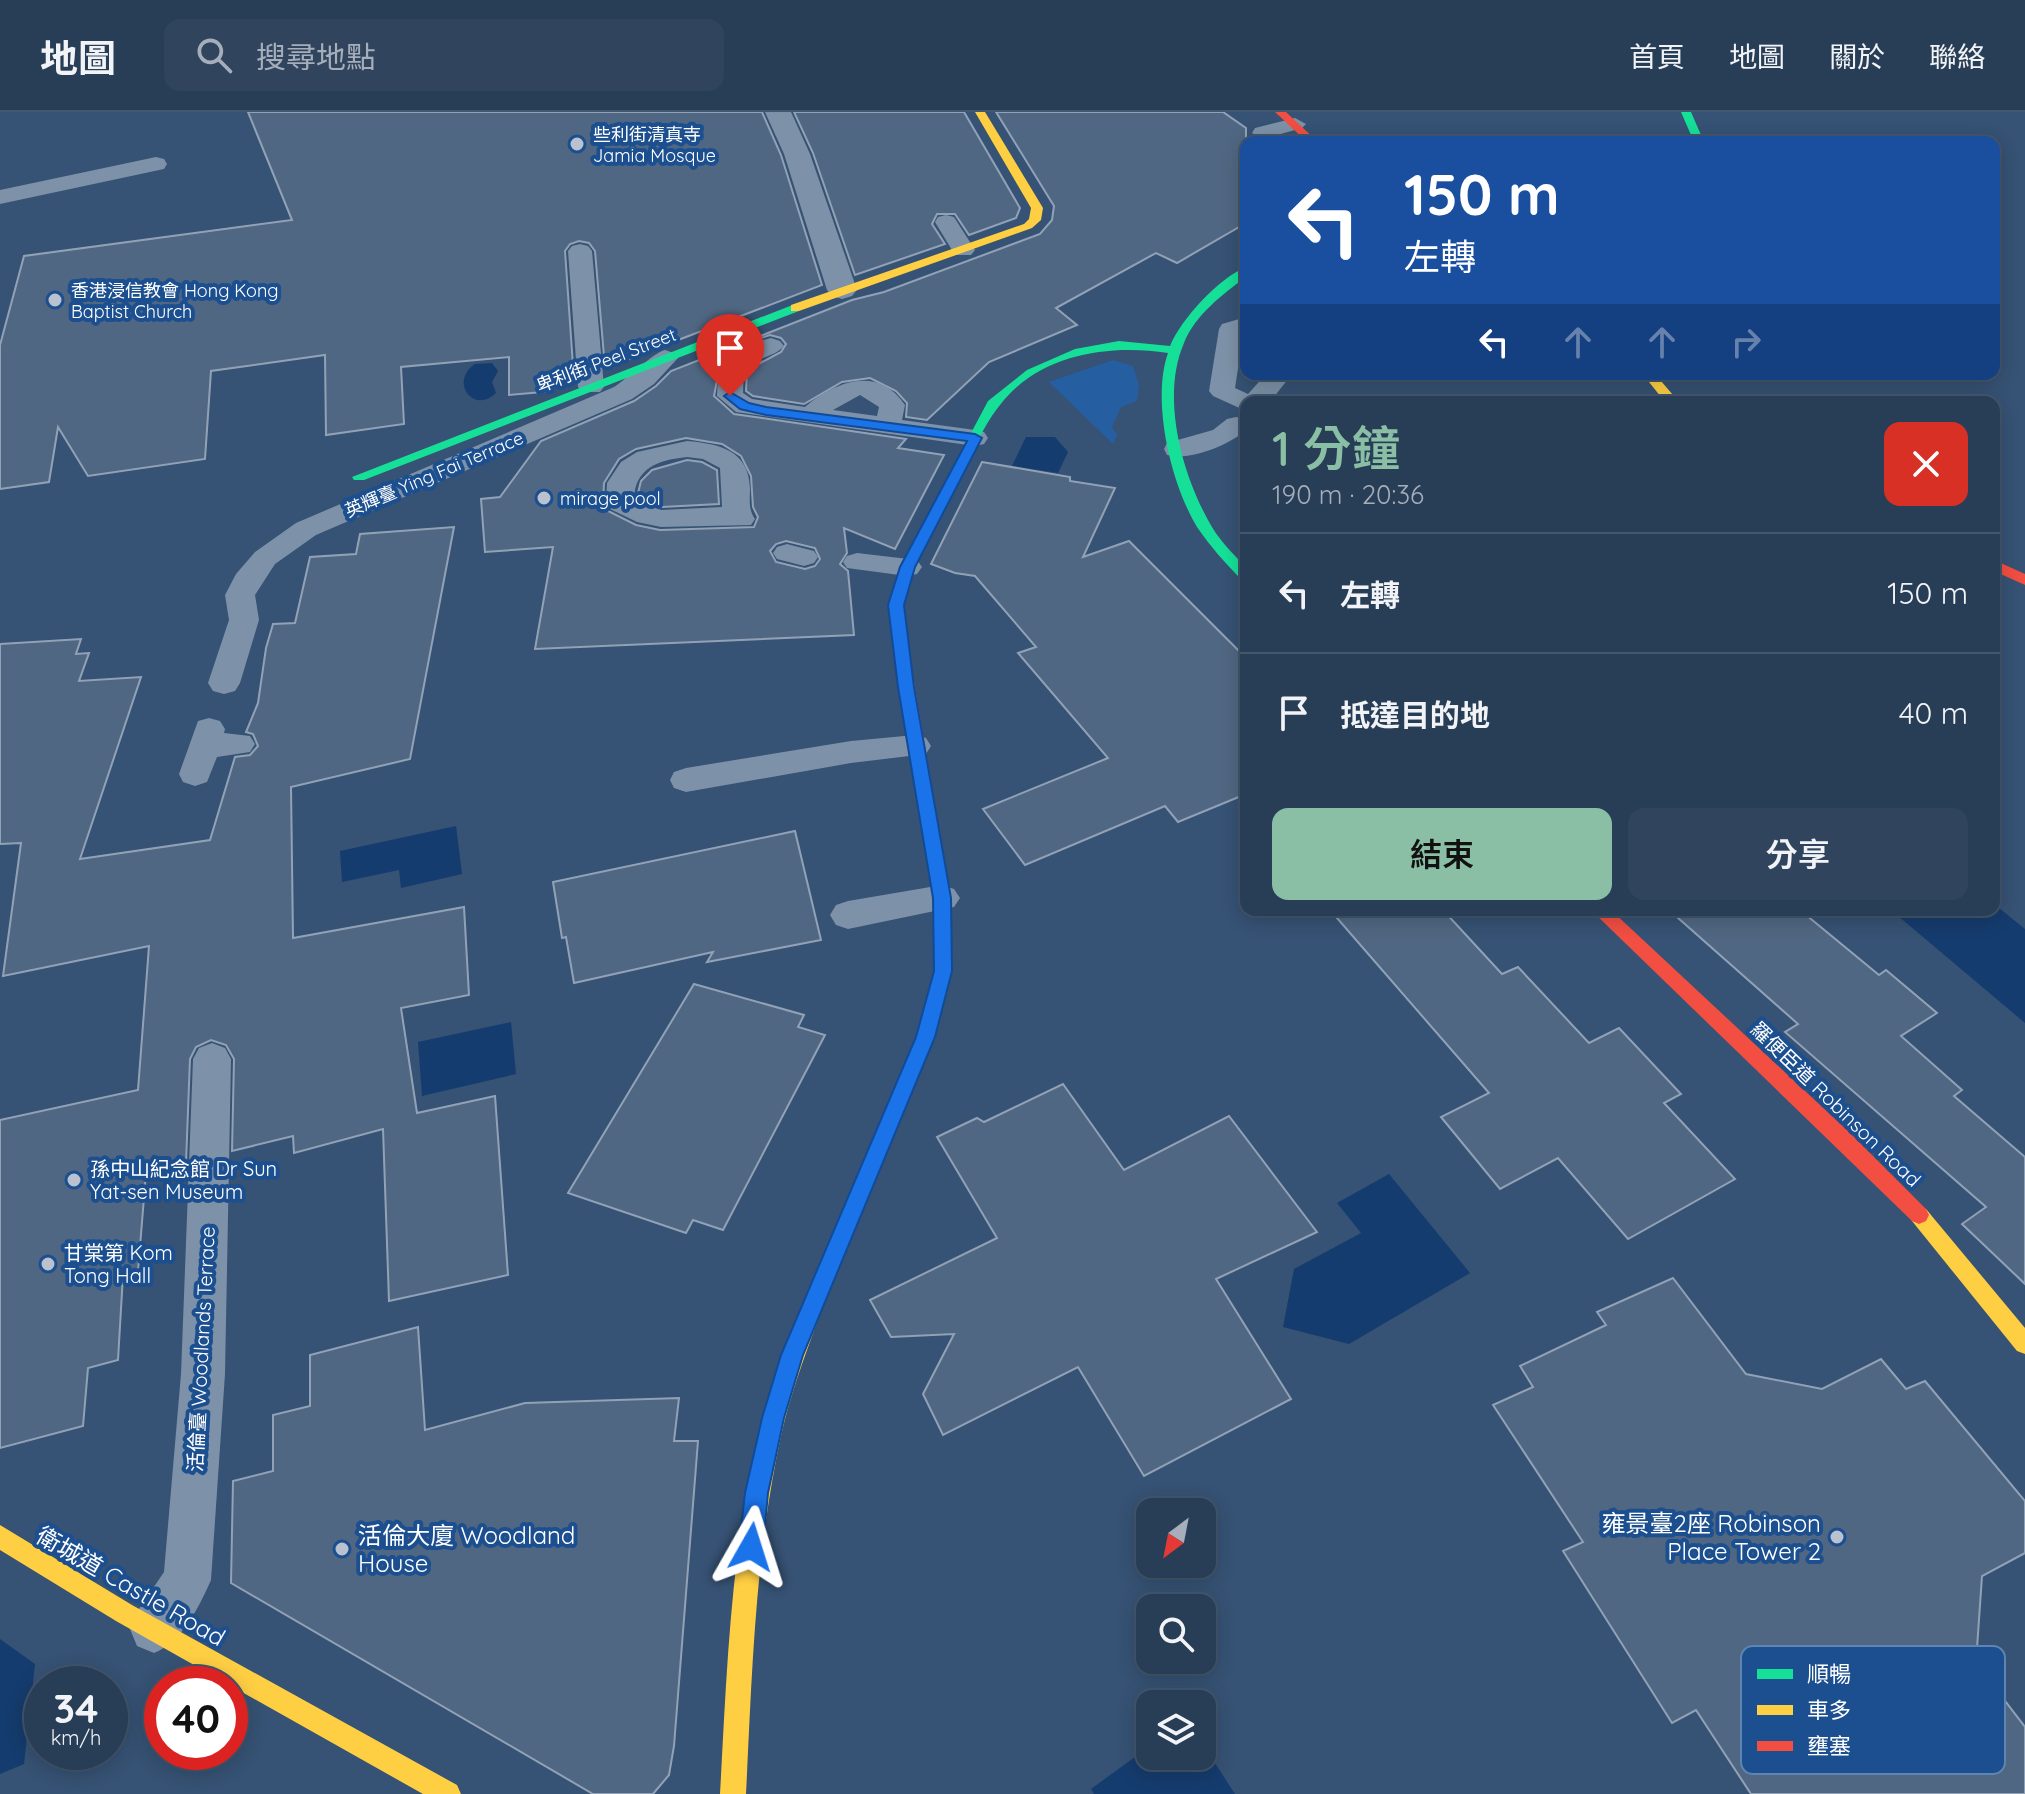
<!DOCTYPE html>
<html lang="zh-TW">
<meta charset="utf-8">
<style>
body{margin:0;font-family:Quicksand,"Noto Sans TC",sans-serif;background:#30455d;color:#f1f3f6;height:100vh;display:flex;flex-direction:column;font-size:30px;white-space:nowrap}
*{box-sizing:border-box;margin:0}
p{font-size:26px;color:#a5aeba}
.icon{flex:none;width:44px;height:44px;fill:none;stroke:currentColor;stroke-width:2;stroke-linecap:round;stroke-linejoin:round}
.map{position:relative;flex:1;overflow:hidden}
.sheet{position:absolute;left:1240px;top:284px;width:760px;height:520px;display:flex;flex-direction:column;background:#283e57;border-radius:16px;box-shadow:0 4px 20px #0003,0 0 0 2px #44576d}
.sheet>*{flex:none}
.hud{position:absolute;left:1240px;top:24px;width:760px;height:244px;border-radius:16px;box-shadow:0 4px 20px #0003,0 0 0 2px #44576d;background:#1a4fa0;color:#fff;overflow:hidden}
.needle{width:52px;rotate:212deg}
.tools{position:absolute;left:1136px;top:1386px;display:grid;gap:16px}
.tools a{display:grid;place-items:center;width:80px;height:80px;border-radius:16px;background:#283e57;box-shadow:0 4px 20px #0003,0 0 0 2px #44576d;font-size:40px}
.speed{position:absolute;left:24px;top:1554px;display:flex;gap:16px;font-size:40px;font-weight:700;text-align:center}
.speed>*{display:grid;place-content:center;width:104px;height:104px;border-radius:50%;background:#283e57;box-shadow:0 4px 20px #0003,0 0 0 2px #44576d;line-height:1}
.speed small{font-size:20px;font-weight:400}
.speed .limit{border:12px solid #d22;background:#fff;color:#111}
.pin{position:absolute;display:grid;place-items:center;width:68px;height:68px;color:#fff;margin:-82px -34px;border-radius:50% 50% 50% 0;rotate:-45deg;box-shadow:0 0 8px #0007}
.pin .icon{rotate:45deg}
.me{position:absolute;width:88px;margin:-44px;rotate:6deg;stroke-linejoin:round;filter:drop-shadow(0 0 6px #0008)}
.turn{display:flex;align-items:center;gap:28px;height:168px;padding:0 32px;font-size:36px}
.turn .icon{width:104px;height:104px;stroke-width:2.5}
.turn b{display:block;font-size:56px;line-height:68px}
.lanes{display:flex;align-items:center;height:76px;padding:0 32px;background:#0003;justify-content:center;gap:40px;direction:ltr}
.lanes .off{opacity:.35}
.round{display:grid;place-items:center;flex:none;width:84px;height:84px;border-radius:16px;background:#30455d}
.overview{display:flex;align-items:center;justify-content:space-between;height:136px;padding:0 32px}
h1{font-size:48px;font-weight:600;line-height:60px;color:#8abfa5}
.primary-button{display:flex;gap:16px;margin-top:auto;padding:16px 32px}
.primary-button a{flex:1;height:92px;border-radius:16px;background:#8abfa5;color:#111;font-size:32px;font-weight:600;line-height:92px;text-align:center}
.primary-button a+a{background:#30455d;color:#f1f3f6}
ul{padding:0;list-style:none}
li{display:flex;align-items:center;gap:24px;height:120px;padding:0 32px;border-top:2px solid #44576d}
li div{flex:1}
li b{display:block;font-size:30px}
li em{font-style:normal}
header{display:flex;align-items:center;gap:48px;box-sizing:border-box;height:112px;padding:0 40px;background:#283e57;border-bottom:2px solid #44576d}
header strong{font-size:38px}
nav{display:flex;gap:44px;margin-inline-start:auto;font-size:28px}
.search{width:560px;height:72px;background:#30455d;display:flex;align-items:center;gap:20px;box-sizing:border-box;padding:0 28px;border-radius:16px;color:#a5aeba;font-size:30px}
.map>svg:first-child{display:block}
.green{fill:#265fa1}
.water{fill:#153c6e}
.building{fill:#506783;stroke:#92a2b6;stroke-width:2;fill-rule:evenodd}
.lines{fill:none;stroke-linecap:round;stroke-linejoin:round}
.lane{fill:#7d92a8;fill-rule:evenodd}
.street{fill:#7d92a8;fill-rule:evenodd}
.fast{fill:#16e098;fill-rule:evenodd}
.slow{fill:#ffcf43;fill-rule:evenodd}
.jam{fill:#f24e42;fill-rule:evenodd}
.route{fill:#1a73e8;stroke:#114b97;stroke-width:2}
.poi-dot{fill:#b9c2ce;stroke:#1b4f8f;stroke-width:3}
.labels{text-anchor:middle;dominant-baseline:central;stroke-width:8;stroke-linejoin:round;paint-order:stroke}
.far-poi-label{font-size:18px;fill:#fff;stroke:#1b4f8f;text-anchor:start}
.far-street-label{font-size:18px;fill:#fff;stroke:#1b4f8f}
.street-label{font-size:20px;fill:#fff;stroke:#1b4f8f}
.poi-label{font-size:20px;fill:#fff;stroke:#1b4f8f;text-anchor:start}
.near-poi-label{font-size:24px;fill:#fff;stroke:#1b4f8f;text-anchor:end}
.near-street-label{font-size:24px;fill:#fff;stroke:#1b4f8f}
.key{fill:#1b4f8f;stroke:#5f84b1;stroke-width:2}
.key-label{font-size:22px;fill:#fff}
</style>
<header>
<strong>地圖</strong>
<div class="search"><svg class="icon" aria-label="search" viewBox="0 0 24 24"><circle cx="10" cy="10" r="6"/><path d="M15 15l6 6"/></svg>搜尋地點</div>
<nav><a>首頁</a><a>地圖</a><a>關於</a><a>聯絡</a></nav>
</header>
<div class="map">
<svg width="2025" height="1682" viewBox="0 0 2025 1682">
<rect width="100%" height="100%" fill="#365274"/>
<polygon class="green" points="1113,248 1133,254 1139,273 1137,289 1121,295 1112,315 1117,323 1113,332 1049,270"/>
<g class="water">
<path d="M492,251L498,259L492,270L496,281C473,303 449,269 475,252Z"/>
<polygon points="1026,325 1055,325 1068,340 1058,361 1012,354"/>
<polygon points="456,714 462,762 401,776 399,758 342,770 340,739"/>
<polygon points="1994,792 2025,817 2025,911 1891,798 1994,798"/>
<polygon points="511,910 516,962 422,984 418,930"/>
<polygon points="1389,1062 1470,1161 1349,1232 1283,1215 1294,1157 1361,1121 1337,1091"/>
<polygon points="0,1527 35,1552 24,1652 0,1662"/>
<polygon points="1202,1631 1235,1682 1094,1682 1091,1677 1150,1634 1150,1644 1202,1644"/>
</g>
<g class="building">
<polygon points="248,0 762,0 781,43 822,173 605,256 595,139 589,131 579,129 570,132 565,139 574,268 543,280 509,283 509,245 401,255 404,312 326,323 325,243 211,259 205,347 88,364 58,315 49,370 0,377 0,233 24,144 292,108"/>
<polygon points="794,0 964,0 1020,96 1016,106 969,123 955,102 937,102 932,112 945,132 855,163 813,41"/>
<path d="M996,0H1223L1246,16V111L1177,151L1156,141L1056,196L1077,213L989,250L927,308L906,305L907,291L896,279L870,266L842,270L804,292L753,284L746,279L747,258L781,240L786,232L781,226L770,223L735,235L721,248L714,284L734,302L906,327L898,336L944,343L895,437L844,416L847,441L840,452L848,459L854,523L535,537L553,435L485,440L481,387L500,385L541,329L634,289L656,274L671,259L852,188L884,180L1040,122L1052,108L1054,94ZM686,326L722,332L741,344L751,364L753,395L758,405L754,415L660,418L636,413L608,399L603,391L604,371L619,347L636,337ZM786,429L815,436L820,447L815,454L805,457L776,450L770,439L776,432Z"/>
<polygon points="687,348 702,350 717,358 719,392 662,395 637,385 641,369 652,358"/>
<polygon points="982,350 1070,365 1070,369 1115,376 1083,445 1129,429 1246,546 1246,682 1178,710 1165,694 1025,753 983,697 1108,646 1018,541 1036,535 975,464 955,461 931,452"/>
<polygon points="454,415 410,647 291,675 293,826 464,795 469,883 401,896 417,1001 495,984 508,1163 389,1189 383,1017 294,1041 293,1024 232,1039 234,947 226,933 211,928 196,935 190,947 186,1051 146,1061 138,1159 123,1163 118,1248 88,1256 83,1314 0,1336 0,1008 138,978 149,834 3,864 21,731 0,732 0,532 81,527 76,542 89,541 79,569 141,565 80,747 210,728 235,645 250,643 258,634 253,622 246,620 258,591 266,536 273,512 295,511 310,445 356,442 360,422"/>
<polygon points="795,719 821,828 707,850 713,840 574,871 566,825 562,826 553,770"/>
<polygon points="1330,798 1443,798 1502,862 1518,855 1589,931 1619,916 1681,982 1664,991 1735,1067 1628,1127 1558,1046 1500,1077 1441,1005 1489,981"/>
<polygon points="1669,798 1800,798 1879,863 1886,858 1937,901 1901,924 1962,978 1954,984 2025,1045 2025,1172 1962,1112 1986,1095 1785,920 1798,912"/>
<polygon points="694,872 804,903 798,915 825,923 723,1118 693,1108 686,1121 568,1081"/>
<polygon points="1063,972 1124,1058 1229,1004 1317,1120 1216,1167 1291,1287 1144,1364 1078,1255 943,1323 923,1282 954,1222 891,1225 870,1188 997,1126 937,1025 977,1006 984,1010"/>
<polygon points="1673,1166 1746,1262 1822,1277 1881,1247 1906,1277 1925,1269 2025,1389 2025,1441 1982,1464 1976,1551 2025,1615 2025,1682 1751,1682 1696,1598 1672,1611 1563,1439 1583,1430 1493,1293 1533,1275 1520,1254 1606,1213 1597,1200"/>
<polygon points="418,1215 425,1318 525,1291 679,1286 674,1329 698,1329 674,1634 669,1663 653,1682 593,1682 231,1471 233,1369 273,1359 273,1303 310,1294 310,1243"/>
</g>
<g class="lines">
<g class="lane">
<polygon points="1295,6 1306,12 1302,16 1263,27 1252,21 1255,16"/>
<polygon points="156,45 164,47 167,52 164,57 0,92 0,78"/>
<polygon points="946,103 954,105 975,138 971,143 955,143 935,110 938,105"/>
<polygon points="580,132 588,134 592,139 604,275 600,280 582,280 578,275 568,139 572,134"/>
<polygon points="1246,205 1235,276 1248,282 1266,262 1292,262 1270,290 1246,290 1246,299 1213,284 1209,279 1219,217 1222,212"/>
<path d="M771,226L780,229L784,234C774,246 755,245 744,257L743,281L752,287L805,295C836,269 878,253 905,293L902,308L975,318L984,320L988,326L984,332L975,334L736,300L717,284C719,240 730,237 771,226ZM860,283L879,295L877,304L833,298Z"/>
<path d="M665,238L674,241L678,246L654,272L632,287L316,423L275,452L255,483L259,508L240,571L235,579L224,582L213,579L208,571L229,508L225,483L236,462L255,440L296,411L614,275C628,266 653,241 665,238Z"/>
<path d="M1236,305L1245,307L1246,318C1229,333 1191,349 1167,343L1164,337L1167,331L1213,318L1227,307Z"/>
<path d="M687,329C720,332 749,338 750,377C750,388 748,397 755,407L751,413L661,415L637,410L610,397L606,391L607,371L621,350L637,340ZM687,345L703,347L720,356L722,395L661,398L634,387C635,356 658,348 687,345Z"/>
<polygon points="787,432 814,439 818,445 814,451 804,454 777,447 773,441 777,435"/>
<polygon points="857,441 917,448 922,455 917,462 907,464 847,456 843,450 847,444"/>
<polygon points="209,606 220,609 225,617 224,621 250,624 255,632 250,640 217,645 207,670 195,674 183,670 179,662 198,609"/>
<polygon points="915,623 926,626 931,634 926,642 851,651 686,680 674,676 670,668 674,660 686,656 851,629"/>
<polygon points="942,773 954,777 960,786 954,795 848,817 836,813 830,803 836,793 848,789"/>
<path d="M212,931L225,936L231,947L225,1262L211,1468C199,1495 182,1530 154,1541L137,1534L130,1517L137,1500L164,1460L181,1262L193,947L199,936Z"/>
</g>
<polygon class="street" points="765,0 791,0 810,42 857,178 852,184 842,187 832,184 827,178 784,42"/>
<g class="fast">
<polygon points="1681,0 1691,0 1704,30 1694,30"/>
<path d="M1246,155V165C1223,182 1195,203 1184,231C1161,284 1181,359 1208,408C1217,426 1232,441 1246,455V469L1241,467C1225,451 1210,434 1197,415C1171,372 1151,289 1168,241C1109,232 1039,242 1000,293C980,317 966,357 951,385C933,418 909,453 904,491C902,506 907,525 909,540L901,545L896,544L889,493L900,455L988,289L1027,258L1075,237L1119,229L1170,234C1181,207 1219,166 1246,155Z"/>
<polygon points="795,192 799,193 799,199 364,368 354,368 352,365"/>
</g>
<g class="slow">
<polygon points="975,0 985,0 1043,96 1041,108 1032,116 799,199 791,199 791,193 1024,112 1029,107 1031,96"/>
<polygon points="1647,262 1659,262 1661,269 1679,290 1665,290 1649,270"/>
<polygon points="1919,1094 1926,1097 2025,1216 2025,1242 2017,1239 1912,1109 1909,1103 1912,1097"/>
<path d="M807,1198L815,1201L818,1208C804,1246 790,1284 781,1324C755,1442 752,1562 746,1682H720C729,1521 733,1351 799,1201Z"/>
<polygon points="0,1413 132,1493 457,1673 461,1682 423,1682 116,1509 0,1438"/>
</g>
<g class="jam">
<polygon points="1275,0 1286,0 1318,30 1307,30"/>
<polygon points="1994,448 2025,462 2025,473 1994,459"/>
<polygon points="901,535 909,540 951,786 952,859 935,925 818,1208 815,1215 807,1218 799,1215 796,1208 917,925 934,859 933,786 893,540"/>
<polygon points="1591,798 1611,798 1849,1020 1926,1097 1929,1103 1926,1109 1919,1112 1912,1109"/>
</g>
</g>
<polygon class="route" points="730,280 749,291 766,295 975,322 982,326 915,455 904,493 914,575 951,786 952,859 935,925 803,1243 784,1306 768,1381 763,1435 759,1444 751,1447 742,1444 739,1435 745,1381 762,1306 781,1243 916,925 934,859 933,786 898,575 888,493 900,455 967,329 766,303 740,297 724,284"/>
<g class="poi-dot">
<circle cx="577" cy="32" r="8"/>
<circle cx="55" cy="188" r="8"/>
<circle cx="544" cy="386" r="8"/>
<circle cx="74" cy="1068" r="8"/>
<circle cx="48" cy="1152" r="8"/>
<circle cx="1837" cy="1425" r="8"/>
<circle cx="342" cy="1437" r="8"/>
</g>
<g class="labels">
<g class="far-poi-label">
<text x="593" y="22">些利街清真寺<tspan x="593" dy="21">Jamia Mosque</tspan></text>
<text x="71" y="178">香港浸信教會 Hong Kong<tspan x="71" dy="21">Baptist Church</tspan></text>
<text x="560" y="386">mirage pool</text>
</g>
<g class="far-street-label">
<text transform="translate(606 248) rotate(-21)">卑利街 Peel Street</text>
<text transform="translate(434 362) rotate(-23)">英輝臺 Ying Fai Terrace</text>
</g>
<g class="street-label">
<text transform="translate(1836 992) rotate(44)">羅便臣道 Robinson Road</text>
<text transform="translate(201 1237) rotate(-87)">活倫臺 Woodlands Terrace</text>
</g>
<g class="poi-label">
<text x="90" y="1056">孫中山紀念館 Dr Sun<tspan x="90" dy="23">Yat-sen Museum</tspan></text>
<text x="64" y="1140">甘棠第 Kom<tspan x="64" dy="23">Tong Hall</tspan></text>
</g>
<g class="near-poi-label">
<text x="1821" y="1411">雍景臺2座 Robinson<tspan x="1821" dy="28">Place Tower 2</tspan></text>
<text x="358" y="1423" text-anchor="start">活倫大廈 Woodland<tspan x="358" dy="28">House</tspan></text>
</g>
<g class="near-street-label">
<text transform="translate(131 1474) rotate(30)">衛城道 Castle Road</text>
</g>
</g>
<rect x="1741" y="1534" width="264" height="128" rx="12" class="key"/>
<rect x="1757" y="1557" width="36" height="10" fill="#16e098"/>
<rect x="1757" y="1593" width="36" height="10" fill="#ffcf43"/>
<rect x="1757" y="1629" width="36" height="10" fill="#f24e42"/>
<g class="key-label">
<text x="1807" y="1570">順暢</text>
<text x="1807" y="1606">車多</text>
<text x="1807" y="1642">壅塞</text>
</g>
</svg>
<div class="tools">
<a><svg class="needle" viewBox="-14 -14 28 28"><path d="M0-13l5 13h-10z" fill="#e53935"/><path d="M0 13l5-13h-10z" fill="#a5aeba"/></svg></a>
<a><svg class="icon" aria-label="search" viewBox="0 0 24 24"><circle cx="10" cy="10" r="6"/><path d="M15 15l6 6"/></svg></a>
<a><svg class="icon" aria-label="layers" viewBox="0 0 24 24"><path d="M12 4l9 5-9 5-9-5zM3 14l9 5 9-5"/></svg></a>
</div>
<div class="speed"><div>34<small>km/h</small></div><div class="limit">40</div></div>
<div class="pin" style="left:730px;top:284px;background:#d93025"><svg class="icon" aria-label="arrive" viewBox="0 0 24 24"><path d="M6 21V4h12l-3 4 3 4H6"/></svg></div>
<svg class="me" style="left:751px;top:1435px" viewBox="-20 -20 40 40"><path d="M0-17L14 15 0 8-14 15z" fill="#1a73e8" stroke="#fff" stroke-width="4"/></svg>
<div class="hud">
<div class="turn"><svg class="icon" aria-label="left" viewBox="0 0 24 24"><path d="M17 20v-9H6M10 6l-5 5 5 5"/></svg><div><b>150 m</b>左轉</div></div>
<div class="lanes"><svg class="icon" aria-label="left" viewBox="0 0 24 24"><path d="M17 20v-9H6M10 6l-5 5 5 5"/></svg><svg class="icon off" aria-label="ahead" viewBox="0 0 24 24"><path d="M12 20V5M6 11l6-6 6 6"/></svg><svg class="icon off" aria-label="ahead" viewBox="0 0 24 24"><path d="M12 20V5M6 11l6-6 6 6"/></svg><svg class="icon off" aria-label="right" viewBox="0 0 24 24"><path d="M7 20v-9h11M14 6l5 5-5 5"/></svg></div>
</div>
<section class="sheet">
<div class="overview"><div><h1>1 分鐘</h1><p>190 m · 20:36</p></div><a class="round" style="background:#d93025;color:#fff"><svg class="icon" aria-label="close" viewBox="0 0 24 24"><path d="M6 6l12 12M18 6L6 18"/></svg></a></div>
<ul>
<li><svg class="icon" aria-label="left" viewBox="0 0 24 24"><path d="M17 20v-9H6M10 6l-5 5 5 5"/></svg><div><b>左轉</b></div><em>150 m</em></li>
<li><svg class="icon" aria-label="arrive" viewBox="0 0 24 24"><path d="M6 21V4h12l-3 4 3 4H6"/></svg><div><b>抵達目的地</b></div><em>40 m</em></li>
</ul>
<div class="primary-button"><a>結束</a><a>分享</a></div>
</section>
</div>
